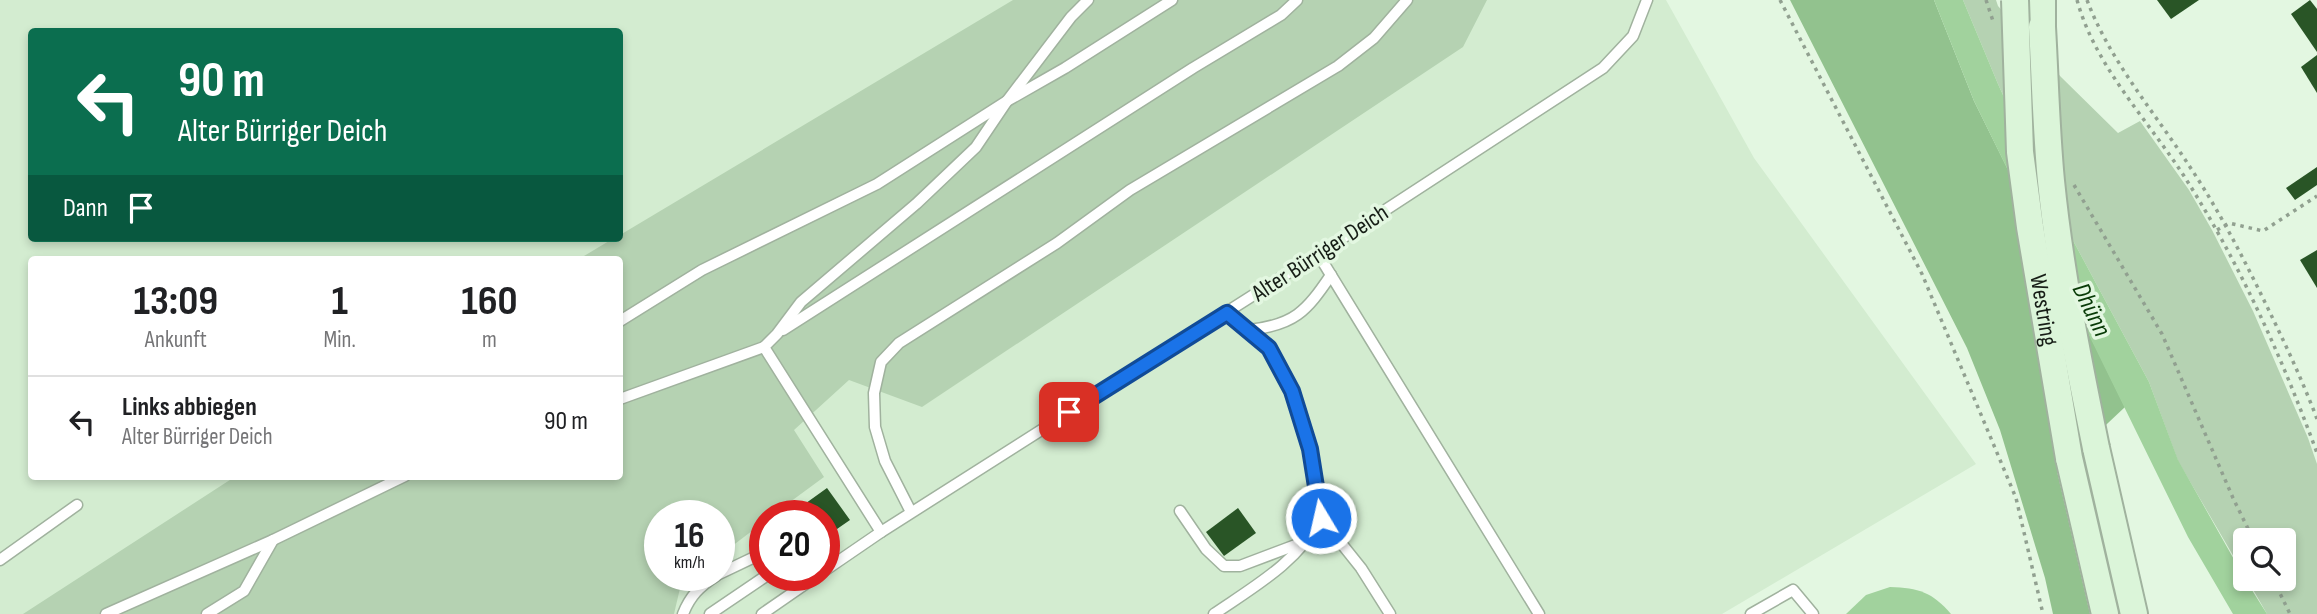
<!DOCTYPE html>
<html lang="de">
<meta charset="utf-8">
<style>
body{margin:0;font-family:"Sofia Sans Condensed",sans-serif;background:#f6f6f6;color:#202124;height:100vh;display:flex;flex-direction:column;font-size:26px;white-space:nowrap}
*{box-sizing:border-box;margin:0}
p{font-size:23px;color:#757577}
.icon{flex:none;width:38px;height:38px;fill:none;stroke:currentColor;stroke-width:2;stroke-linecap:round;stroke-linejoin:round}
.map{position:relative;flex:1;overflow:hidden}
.drawer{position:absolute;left:28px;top:256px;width:595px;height:224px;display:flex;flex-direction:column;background:#fff;border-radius:7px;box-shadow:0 4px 10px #0003}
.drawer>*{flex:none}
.guide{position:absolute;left:28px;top:28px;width:595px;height:214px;border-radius:7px;box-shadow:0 4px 10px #0003;background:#0b6e4f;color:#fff;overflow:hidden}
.buttons{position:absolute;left:2233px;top:528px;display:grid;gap:14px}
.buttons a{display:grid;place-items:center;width:63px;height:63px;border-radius:7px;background:#fff;box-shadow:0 4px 10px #0003;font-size:35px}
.speed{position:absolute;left:644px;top:500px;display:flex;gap:14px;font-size:35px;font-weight:700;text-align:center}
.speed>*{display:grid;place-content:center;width:91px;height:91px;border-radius:50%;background:#fff;box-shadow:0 4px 10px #0003;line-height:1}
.speed small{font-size:18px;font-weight:400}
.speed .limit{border:10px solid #d22;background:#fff;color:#111}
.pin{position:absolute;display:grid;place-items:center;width:60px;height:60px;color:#fff;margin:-30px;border-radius:14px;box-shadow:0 4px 10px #0006}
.me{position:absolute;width:77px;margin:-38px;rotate:351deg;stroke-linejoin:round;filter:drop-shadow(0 0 5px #0008)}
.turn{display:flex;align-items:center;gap:24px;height:147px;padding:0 35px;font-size:32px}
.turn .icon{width:91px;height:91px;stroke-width:2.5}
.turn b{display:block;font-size:49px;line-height:60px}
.then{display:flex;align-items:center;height:66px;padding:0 35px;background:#0003;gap:14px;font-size:26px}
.eta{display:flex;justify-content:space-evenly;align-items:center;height:119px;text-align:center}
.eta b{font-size:42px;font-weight:700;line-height:49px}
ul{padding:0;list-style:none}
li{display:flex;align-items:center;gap:21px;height:91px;padding:0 35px;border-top:2px solid #e0e0e0}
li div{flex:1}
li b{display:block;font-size:26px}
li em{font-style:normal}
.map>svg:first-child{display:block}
.built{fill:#d3ecd0;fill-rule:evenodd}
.green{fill:#b5d2b2}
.forest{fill:#92c28e}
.water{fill:#a1d29d}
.building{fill:#295526}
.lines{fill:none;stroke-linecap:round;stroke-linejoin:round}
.lane-casing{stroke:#a0b29e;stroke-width:13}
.secondary-casing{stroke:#a0b29e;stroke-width:30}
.path{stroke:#91a090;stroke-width:3.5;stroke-dasharray:3.5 5;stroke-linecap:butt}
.lane{stroke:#fff;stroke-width:10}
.secondary{stroke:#dbf5d9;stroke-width:26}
.secondary-bridge-casing{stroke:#a0b29e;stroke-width:30;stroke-linecap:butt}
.secondary-bridge{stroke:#dbf5d9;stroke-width:26}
.route-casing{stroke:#114b97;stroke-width:18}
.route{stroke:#1a73e8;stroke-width:12}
.labels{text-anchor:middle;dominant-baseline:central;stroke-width:7;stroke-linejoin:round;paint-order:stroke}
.street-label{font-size:24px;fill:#161d16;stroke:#e3f7e1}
.water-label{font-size:26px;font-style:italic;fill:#083b07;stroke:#e3f7e1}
</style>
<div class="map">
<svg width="2317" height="614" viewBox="0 0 2317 614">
<rect width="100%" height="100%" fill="#e3f7e1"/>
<path class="built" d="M0,0H1666L1754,158L1976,464L1722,614H0ZM32,32H620V238H32ZM32,259H620V476H32ZM660,516H719V576H660ZM765,516H824V576H765Z"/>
<g class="green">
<polygon points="1013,0 1487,0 1463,47 922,407 849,380 794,430 824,477 771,516 765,516 765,521 719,556 719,516 660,516 660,576 692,576 681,584 674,614 23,614 236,476 620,476 620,259 579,259 614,238 620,238 620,235"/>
<polygon points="1963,0 1996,0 1998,6 2061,77 2118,133 2140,121 2189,190 2212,230 2253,311 2308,438 2317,464 2317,614 2267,614 2247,579 2284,579 2284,541 2245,541 2245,576 2178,461 2149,382 2047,192 1998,84"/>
</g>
<polygon class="forest" points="1790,0 1934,0 1974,101 2125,407 2057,471 2090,614 2053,614 2045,578 2000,430 1967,348"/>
<g class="water">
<polygon points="1934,0 1963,0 1998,84 2047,192 2149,382 2178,460 2245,579 2267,614 2233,614 2188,537 1974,101"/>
<path d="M1890,587C1919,588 1932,592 1951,614H1846L1866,595Z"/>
</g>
<g class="building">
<polygon points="2157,0 2199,0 2171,19"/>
<polygon points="2310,0 2317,9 2317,52 2291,14"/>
<polygon points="2317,55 2317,93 2301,67"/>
<polygon points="2317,167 2317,185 2295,200 2286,188"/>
<polygon points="2317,250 2317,288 2300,260"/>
<polygon points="827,488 850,520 824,538 824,516 788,516"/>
<polygon points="1238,508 1256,533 1224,556 1206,532"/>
</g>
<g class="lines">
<g class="lane-casing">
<g id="lane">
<polyline points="1318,254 1539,614"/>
<path d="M1227,312L1249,330C1294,325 1306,312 1331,275"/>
<polyline points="620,321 702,270 877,184 1007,101 1065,68 1172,0"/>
<polyline points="783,330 1193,68 1281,15 1297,0"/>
<polyline points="1249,330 1269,348 1291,391 1310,449 1321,518 1361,568 1390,614"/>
<polyline points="620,399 764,347"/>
<polyline points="1180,511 1206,549 1224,566 1240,566 1309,540"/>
<polyline points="911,512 885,461 875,427 874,393 881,362 899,343 1057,243 1130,190 1338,66 1374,38 1407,0"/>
<polyline points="881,532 764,347 777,334 801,302 916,204 976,147 1007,101 1071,17 1088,0"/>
<polyline points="0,560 77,505"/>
<polyline points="824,571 881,532 1318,254 1603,68 1633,36 1647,0"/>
<polyline points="719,574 765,552"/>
<polyline points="106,614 273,540 405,476"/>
<polyline points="207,614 244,591 273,540"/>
<path d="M683,614C690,596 700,586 716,576"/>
<polyline points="710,614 766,576"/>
<polyline points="762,614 817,576"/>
<path d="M1214,614C1255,586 1298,562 1321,518"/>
<polyline points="1751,614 1793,590 1813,614"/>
</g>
</g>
<g class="secondary-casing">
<g id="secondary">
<polyline points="2042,0 2042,27"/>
<polyline points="2096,448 2134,614"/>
<polyline points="2069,458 2105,614"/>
</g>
</g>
<g class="path">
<polyline points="1780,0 1922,274 2016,498 2043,614"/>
<polyline points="1986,0 1993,21"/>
<path d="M2077,0C2095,66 2147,119 2184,176C2239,262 2282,357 2317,453"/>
<path d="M2087,0C2110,61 2155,113 2190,167C2216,206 2237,246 2258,288C2279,331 2300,374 2317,419"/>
<polyline points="2074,185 2162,334 2233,498 2254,541"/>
<polyline points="2217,230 2229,223 2263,231 2317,196"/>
<polyline points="2273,579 2290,614"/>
</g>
<use href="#lane" class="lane"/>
<use href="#secondary" class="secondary"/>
<g class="secondary-bridge-casing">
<g id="secondary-bridge">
<path id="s1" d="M2015,0L2020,152L2030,227L2069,458"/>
<path d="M2042,27C2045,78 2046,130 2051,181C2060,271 2078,360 2096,448"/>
</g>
</g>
<use href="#secondary-bridge" class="secondary-bridge"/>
</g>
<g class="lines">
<g class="route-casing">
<polyline id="route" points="1069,412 1227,313 1269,348 1292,391 1310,449 1321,518"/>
</g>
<use href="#route" class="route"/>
</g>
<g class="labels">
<g class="street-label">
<text transform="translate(1320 253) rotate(-33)">Alter Bürriger Deich</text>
<text stroke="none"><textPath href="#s1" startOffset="312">Westring</textPath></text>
</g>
<g class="water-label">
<text transform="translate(2091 310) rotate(64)">Dhünn</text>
</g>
</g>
</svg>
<div class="buttons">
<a><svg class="icon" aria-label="search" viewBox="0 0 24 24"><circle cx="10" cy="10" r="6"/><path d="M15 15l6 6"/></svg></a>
</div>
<div class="speed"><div>16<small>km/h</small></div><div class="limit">20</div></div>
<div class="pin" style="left:1069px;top:412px;background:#d93025"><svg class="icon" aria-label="arrive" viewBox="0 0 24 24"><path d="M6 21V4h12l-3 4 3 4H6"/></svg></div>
<svg class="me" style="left:1321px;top:518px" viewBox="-20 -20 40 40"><circle r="17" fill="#1a73e8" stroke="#fff" stroke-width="3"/><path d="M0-11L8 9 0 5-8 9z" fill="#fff"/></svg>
<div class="guide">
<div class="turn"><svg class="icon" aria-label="left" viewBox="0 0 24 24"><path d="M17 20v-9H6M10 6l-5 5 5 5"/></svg><div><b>90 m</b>Alter Bürriger Deich</div></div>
<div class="then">Dann<svg class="icon" aria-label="arrive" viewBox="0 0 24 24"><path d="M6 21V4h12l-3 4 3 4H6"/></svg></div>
</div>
<section class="drawer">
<div class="eta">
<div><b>13:09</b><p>Ankunft</p></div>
<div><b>1</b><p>Min.</p></div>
<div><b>160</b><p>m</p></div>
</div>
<ul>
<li><svg class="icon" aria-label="left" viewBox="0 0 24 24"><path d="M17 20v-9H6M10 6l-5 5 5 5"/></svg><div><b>Links abbiegen</b><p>Alter Bürriger Deich</p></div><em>90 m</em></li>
</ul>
</section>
</div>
